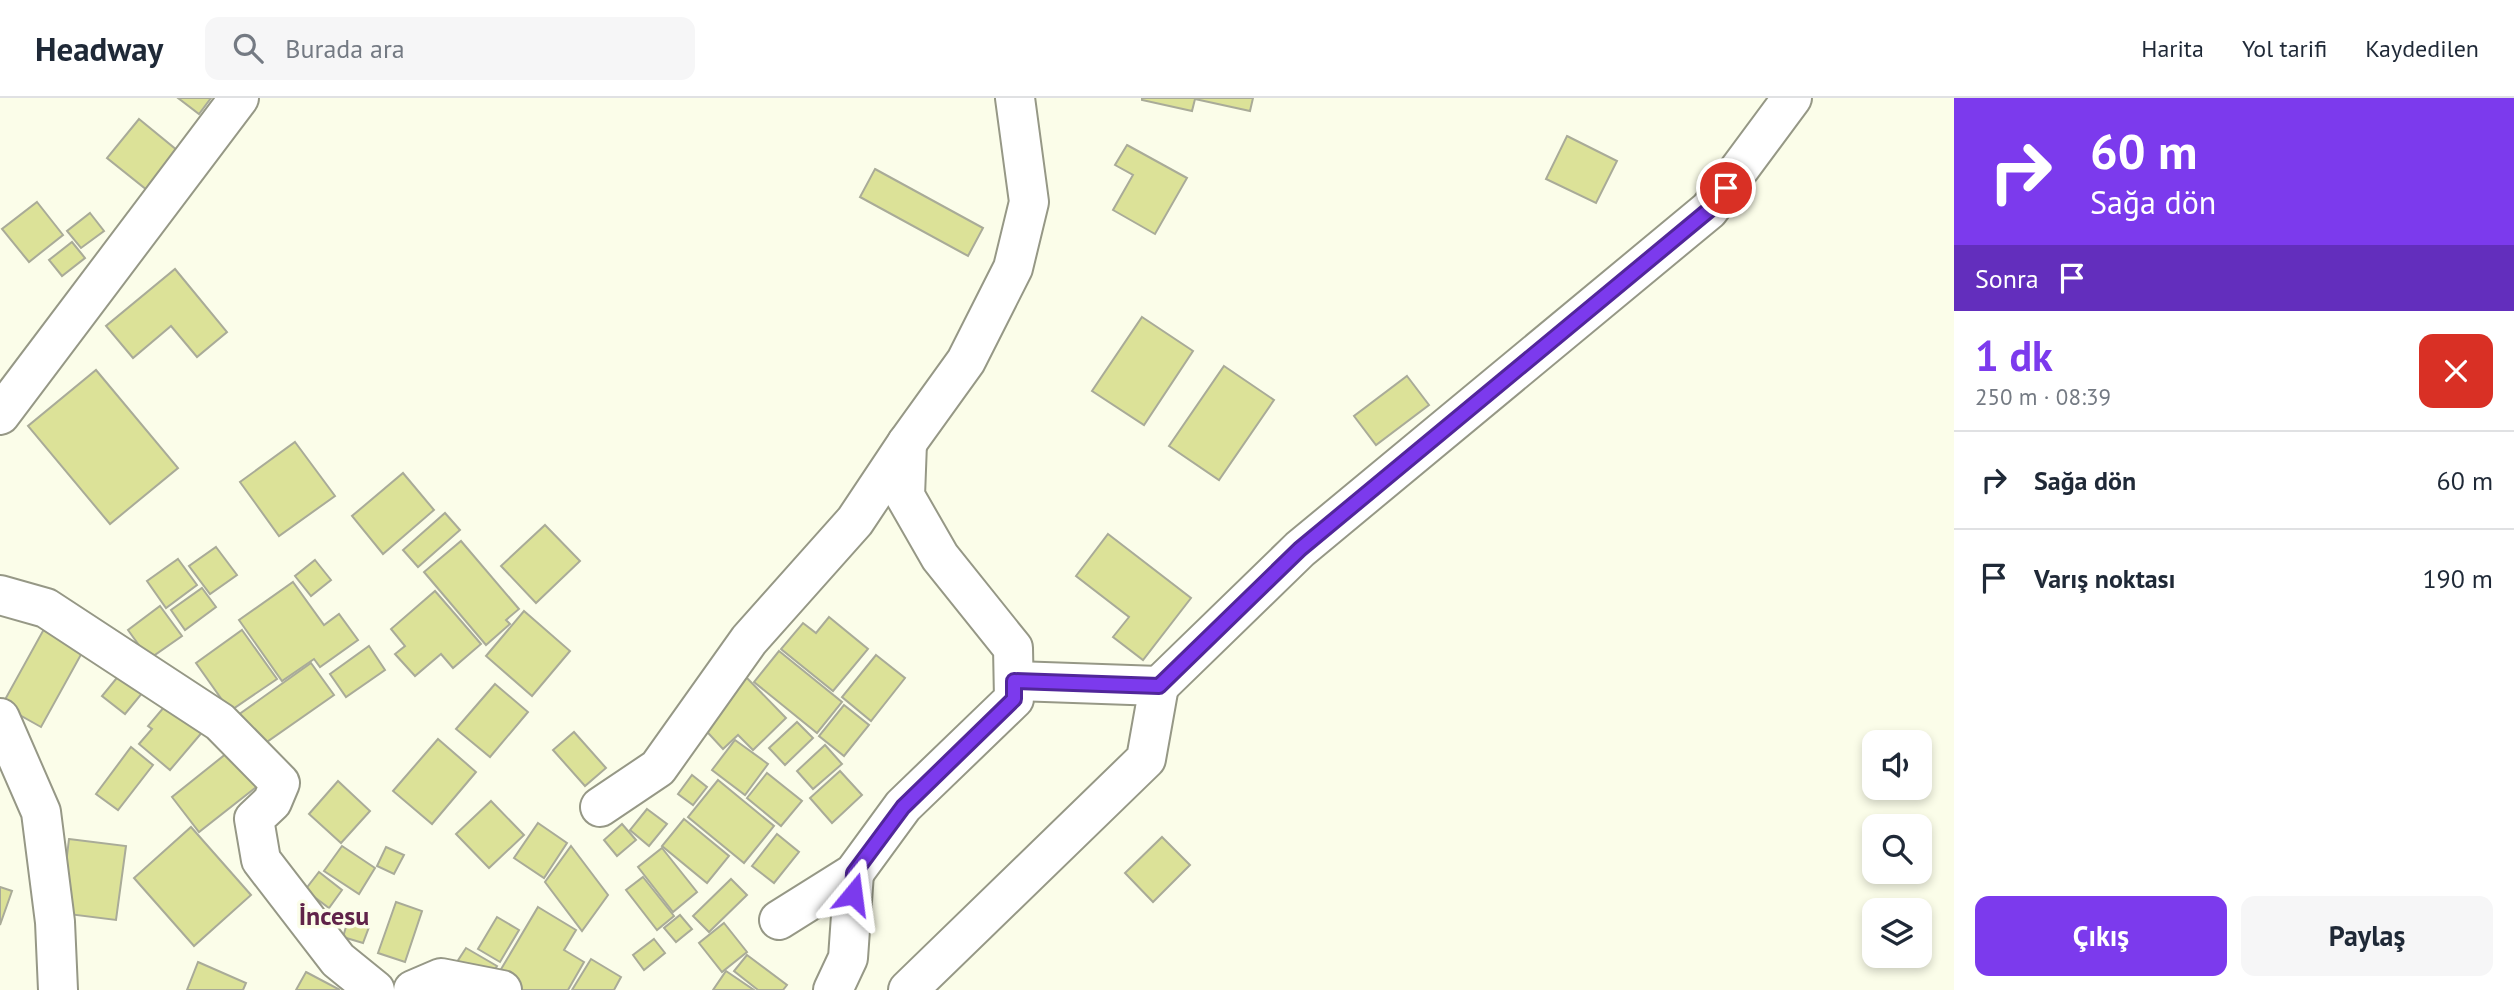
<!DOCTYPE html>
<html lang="tr">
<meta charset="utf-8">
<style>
body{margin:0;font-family:"PT Sans",sans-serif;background:#f6f6f7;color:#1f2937;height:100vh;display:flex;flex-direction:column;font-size:26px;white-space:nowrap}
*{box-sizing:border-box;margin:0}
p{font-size:23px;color:#747a83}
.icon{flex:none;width:38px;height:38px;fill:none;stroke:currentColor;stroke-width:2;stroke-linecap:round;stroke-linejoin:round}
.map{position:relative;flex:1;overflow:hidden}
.sheet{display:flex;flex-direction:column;background:#fff;width:560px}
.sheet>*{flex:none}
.banner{background:#7c3aed;color:#fff;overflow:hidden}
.controls{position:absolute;left:1862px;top:632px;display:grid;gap:14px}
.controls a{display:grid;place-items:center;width:70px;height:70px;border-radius:14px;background:#fff;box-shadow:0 4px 10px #0003;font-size:35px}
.pin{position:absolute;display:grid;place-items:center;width:60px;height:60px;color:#fff;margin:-30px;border:4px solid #fff;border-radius:50%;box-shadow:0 2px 7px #0007}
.me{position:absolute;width:77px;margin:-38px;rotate:16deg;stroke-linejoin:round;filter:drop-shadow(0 0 5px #0008)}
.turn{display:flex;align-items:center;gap:24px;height:147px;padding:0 21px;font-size:32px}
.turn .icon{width:91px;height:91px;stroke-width:2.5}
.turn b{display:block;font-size:49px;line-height:60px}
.then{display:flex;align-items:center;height:66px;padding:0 21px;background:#0003;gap:14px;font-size:26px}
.round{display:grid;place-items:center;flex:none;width:74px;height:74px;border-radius:14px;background:#f6f6f7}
.overview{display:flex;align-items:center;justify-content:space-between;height:119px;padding:0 21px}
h1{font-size:42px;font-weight:700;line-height:52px;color:#7c3aed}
.cta{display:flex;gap:14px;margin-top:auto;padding:14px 21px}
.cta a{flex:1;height:80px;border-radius:14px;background:#7c3aed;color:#fff;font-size:28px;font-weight:700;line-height:80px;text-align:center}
.cta a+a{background:#f6f6f7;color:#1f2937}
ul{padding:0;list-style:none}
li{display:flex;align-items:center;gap:21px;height:98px;padding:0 21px;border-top:2px solid #e0e1e3}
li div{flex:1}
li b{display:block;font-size:26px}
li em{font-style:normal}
header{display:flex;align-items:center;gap:42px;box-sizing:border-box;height:98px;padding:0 35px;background:#fff;border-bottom:2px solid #e0e1e3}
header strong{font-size:33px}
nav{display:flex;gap:38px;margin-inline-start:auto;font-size:24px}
.search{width:490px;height:63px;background:#f6f6f7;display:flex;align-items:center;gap:18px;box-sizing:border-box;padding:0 24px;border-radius:14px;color:#747a83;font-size:26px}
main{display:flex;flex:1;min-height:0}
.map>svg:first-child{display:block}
.building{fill:#dce298;stroke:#a9ab98;stroke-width:2}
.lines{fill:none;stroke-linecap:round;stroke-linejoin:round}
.minor-casing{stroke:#969886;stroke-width:42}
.minor{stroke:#fff;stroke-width:38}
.route-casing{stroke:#51269a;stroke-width:18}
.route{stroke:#7c3aed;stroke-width:12}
.labels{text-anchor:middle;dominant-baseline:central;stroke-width:7;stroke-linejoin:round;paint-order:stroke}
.quarter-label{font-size:26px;font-weight:bold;fill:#602349;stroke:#fbfde9}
</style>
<header>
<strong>Headway</strong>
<div class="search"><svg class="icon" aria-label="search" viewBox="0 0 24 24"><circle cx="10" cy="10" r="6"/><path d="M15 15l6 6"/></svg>Burada ara</div>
<nav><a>Harita</a><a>Yol tarifi</a><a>Kaydedilen</a></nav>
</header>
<main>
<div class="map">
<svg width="1954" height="892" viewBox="0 0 1954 892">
<rect width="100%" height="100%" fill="#fbfde9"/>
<g class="building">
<polygon points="178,0 211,0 199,16"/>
<polygon points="1142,0 1253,0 1250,13 1195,1 1192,13 1142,2"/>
<polygon points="139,21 178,53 147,92 107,60"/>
<polygon points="1567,38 1617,63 1596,105 1546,81"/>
<polygon points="1127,47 1187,80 1155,136 1113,112 1133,77 1115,67"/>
<polygon points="875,71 983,130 968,158 860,99"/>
<polygon points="37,104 63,137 29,164 2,131"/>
<polygon points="90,115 104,133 81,150 67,133"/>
<polygon points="72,144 85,160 62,178 49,162"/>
<polygon points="175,171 227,234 197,259 171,228 133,260 106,228"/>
<polygon points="1142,219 1193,253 1144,327 1092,293"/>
<polygon points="1224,268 1274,302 1219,382 1169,348"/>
<polygon points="96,272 178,370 110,426 28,328"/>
<polygon points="1407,278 1429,307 1376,347 1354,318"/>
<polygon points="295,344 335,398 279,438 240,384"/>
<polygon points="403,375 434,412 383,456 352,418"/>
<polygon points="445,415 460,432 418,469 403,452"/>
<polygon points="545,427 580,463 536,505 501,468"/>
<polygon points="1108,436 1191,500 1143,562 1113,539 1129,519 1076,478"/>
<polygon points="461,443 519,511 506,522 510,526 486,547 424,474"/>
<polygon points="216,449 237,477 210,496 189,468"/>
<polygon points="178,461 197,487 166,510 147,483"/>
<polygon points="315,462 331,482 311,498 295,478"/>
<polygon points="293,484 324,527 339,516 358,542 320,569 314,561 282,583 239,522"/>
<polygon points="202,490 216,509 185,532 171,512"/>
<polygon points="435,493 481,546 453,570 441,556 415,578 395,556 405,548 391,531"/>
<polygon points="160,508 182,538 149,561 128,532"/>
<polygon points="524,513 570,553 532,598 486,558"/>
<polygon points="829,519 868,551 833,593 781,551 803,525 816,535"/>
<polygon points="44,531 83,553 41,629 2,607"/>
<polygon points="242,532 277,581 230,613 196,565"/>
<polygon points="369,548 385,572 346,599 330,576"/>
<polygon points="779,553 842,604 817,635 754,584"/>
<polygon points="876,557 905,580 871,623 842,599"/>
<polygon points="311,565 334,597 254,653 231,622"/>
<polygon points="125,570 148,588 125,616 102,598"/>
<polygon points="745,578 786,620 753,652 738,637 723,651 698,624"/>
<polygon points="495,586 528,614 490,659 456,631"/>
<polygon points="170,602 204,632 170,672 139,646 152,631 148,628"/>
<polygon points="844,607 869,627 844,658 819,638"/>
<polygon points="797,624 813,640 785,667 769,650"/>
<polygon points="574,634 606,670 585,688 553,652"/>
<polygon points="438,641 476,674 432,726 393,693"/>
<polygon points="735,642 768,666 745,697 712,672"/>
<polygon points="825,647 842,666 813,691 797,673"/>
<polygon points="131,649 153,667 118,712 96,696"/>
<polygon points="232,651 260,686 199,734 172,699"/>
<polygon points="840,673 862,697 832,725 810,700"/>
<polygon points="767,675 802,703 781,728 747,700"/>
<polygon points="692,677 707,689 693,707 678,696"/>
<polygon points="718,682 774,728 744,765 688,719"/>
<polygon points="338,683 370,713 341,745 309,716"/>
<polygon points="491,703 524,737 489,770 456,736"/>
<polygon points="647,711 667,726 649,748 630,732"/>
<polygon points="684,721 729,758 707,785 662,748"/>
<polygon points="538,725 567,745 544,780 514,760"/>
<polygon points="622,726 636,742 617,758 604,742"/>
<polygon points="191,729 251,797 194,848 134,780"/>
<polygon points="777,736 799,754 774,785 752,768"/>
<polygon points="1162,739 1190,767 1153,804 1125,775"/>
<polygon points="69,741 126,748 116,822 60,815"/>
<polygon points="342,748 375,770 359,796 324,773"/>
<polygon points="571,748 608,797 582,833 545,784"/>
<polygon points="386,749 404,757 394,776 377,768"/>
<polygon points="662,750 697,794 673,814 638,769"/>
<polygon points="319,774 342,792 329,810 305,792"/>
<polygon points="643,779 674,818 657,832 626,792"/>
<polygon points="731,781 747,797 709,834 693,818"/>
<polygon points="0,789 12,793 0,827"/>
<polygon points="396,804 422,813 405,864 378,855"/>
<polygon points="538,809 576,832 564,852 584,864 568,892 520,892 497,878"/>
<polygon points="680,817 692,831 676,844 664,830"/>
<polygon points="497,819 519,832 500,864 478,851"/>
<polygon points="348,822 369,829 363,845 343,839"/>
<polygon points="724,825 747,854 722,874 699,845"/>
<polygon points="654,841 665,855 644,872 633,857"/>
<polygon points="466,850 497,868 486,886 455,867"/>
<polygon points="747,857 787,887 783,892 758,892 734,873"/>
<polygon points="591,861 621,879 614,892 572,892"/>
<polygon points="198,864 246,885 243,892 187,892"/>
<polygon points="726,873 754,892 713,892"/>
<polygon points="306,874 340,892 296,892"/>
</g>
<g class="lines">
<g class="minor-casing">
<g id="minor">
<polyline points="0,317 239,0"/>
<polyline points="0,497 46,510 220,624 280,685 272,704 254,721 261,762 338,862 375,892"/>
<polyline points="1159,588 1300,451 1709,112 1792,0"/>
<polyline points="0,620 41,714 55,824 58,892"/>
<polyline points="600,709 658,670 749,542 855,423 907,345 966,263 1013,170 1029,104 1015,0"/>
<polyline points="779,822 854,775 903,708 1014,601 1013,550 940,459 905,398 907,345"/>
<polyline points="413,892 441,880 502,892"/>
<polyline points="833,892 848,860 854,775"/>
<polyline points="908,892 1146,661 1159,588 1014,583"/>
</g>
</g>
<use href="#minor" class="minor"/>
</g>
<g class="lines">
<g class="route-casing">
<polyline id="route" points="853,796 854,775 903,709 1014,601 1014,583 1159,588 1300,451 1709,112 1726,90"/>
</g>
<use href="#route" class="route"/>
</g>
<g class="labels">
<g class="quarter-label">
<text x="334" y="817">İncesu</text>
</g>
</g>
</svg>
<div class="controls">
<a><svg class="icon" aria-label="sound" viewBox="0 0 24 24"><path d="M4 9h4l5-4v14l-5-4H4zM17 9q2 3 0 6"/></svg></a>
<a><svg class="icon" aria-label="search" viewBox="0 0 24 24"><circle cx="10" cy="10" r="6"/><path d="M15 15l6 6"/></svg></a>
<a><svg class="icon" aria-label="layers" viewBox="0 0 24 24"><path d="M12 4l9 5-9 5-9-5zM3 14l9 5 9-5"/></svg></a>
</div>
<div class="pin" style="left:1726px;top:90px;background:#d93025"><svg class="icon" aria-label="arrive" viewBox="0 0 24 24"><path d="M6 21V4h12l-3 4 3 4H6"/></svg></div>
<svg class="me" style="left:853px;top:796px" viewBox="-20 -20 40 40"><path d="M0-17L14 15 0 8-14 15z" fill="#7c3aed" stroke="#fff" stroke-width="4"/></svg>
</div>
<section class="sheet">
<div class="banner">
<div class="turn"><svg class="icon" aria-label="right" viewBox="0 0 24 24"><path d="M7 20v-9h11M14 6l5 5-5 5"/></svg><div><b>60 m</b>Sağa dön</div></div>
<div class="then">Sonra<svg class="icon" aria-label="arrive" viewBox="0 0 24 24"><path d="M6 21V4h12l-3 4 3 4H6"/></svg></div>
</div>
<div class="overview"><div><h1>1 dk</h1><p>250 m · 08:39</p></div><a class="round" style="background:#d93025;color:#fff"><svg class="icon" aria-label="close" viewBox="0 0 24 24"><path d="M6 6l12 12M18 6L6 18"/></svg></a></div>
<ul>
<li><svg class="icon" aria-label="right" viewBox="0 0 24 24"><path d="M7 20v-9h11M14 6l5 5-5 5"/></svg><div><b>Sağa dön</b></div><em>60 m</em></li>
<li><svg class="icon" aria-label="arrive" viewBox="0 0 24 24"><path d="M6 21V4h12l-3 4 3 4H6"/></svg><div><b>Varış noktası</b></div><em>190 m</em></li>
</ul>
<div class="cta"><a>Çıkış</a><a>Paylaş</a></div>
</section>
</main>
